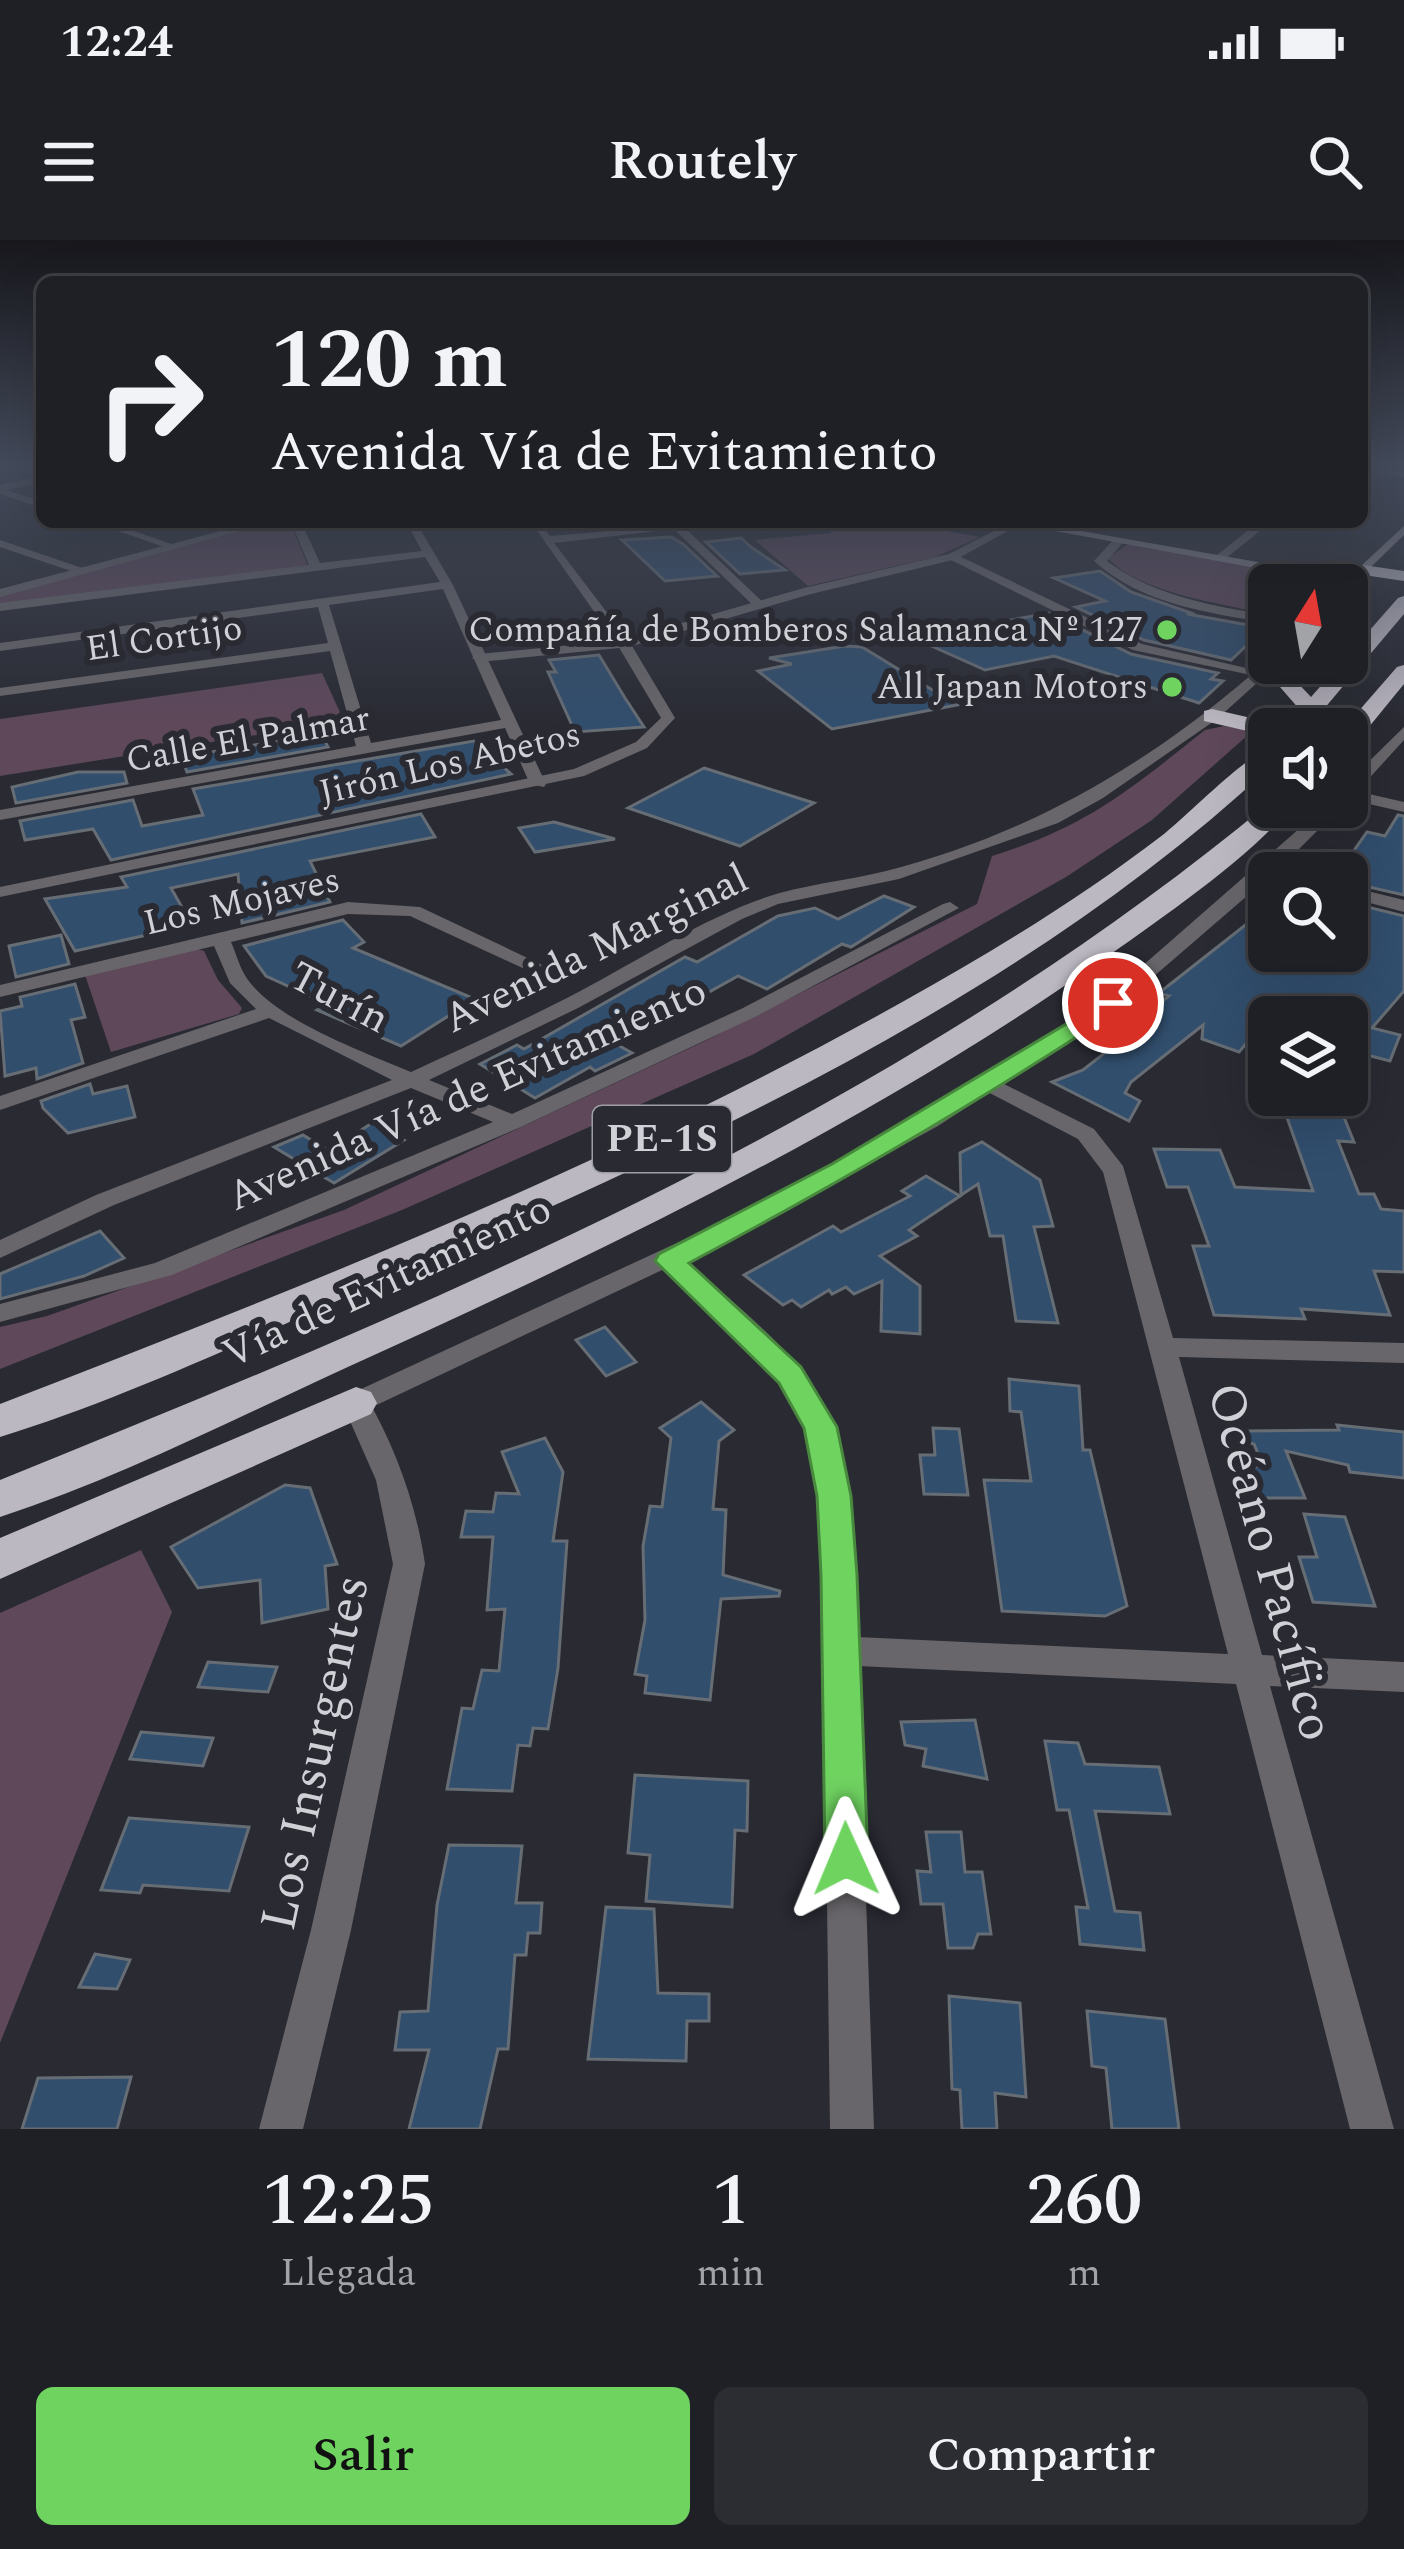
<!DOCTYPE html>
<html lang="es">
<meta charset="utf-8">
<style>
body{margin:0;font-family:Spectral,serif;background:#2c2d32;color:#f1f3f6;height:100vh;display:flex;flex-direction:column;font-size:45px;white-space:nowrap}
*{box-sizing:border-box;margin:0}
p{font-size:39px;color:#a1a3a7}
.icon{flex:none;width:66px;height:66px;fill:none;stroke:currentColor;stroke-width:2;stroke-linecap:round;stroke-linejoin:round}
.map{position:relative;height:1889px;overflow:hidden}
.drawer{display:flex;flex-direction:column;background:#1f2026;flex:1}
.drawer>*{flex:none}
.hud{position:absolute;left:36px;top:36px;width:1332px;height:252px;border-radius:18px;box-shadow:0 12px 48px #0002,0 0 0 3px #3c3e43;background:#1f2026;color:#f1f3f6;overflow:hidden}
.needle{width:78px;rotate:11deg}
.fabs{position:absolute;left:1248px;top:324px;display:grid;gap:24px}
.fabs a{display:grid;place-items:center;width:120px;height:120px;border-radius:18px;background:#1f2026;box-shadow:0 12px 48px #0002,0 0 0 3px #3c3e43;font-size:60px}
.pin{position:absolute;display:grid;place-items:center;width:102px;height:102px;color:#fff;margin:-51px;border:6px solid #fff;border-radius:50%;box-shadow:0 3px 12px #0007}
.me{position:absolute;width:132px;margin:-66px;rotate:359deg;stroke-linejoin:round;filter:drop-shadow(0 0 9px #0008)}
.turn{display:flex;align-items:center;gap:42px;height:252px;padding:0 36px;font-size:54px}
.turn .icon{width:156px;height:156px;stroke-width:2.5}
.turn b{display:block;font-size:84px;line-height:102px}
.eta{display:flex;justify-content:space-evenly;align-items:center;height:204px;text-align:center}
.eta b{font-size:72px;font-weight:600;line-height:84px}
.primary-button{display:flex;gap:24px;margin-top:auto;padding:24px 36px}
.primary-button a{flex:1;height:138px;border-radius:18px;background:#6fd360;color:#111;font-size:48px;font-weight:600;line-height:138px;text-align:center}
.primary-button a+a{background:#2c2d32;color:#f1f3f6}
.status{display:flex;justify-content:space-between;align-items:center;height:84px;padding:0 60px;background:#1f2026;direction:ltr}
.status svg{height:33px;fill:currentColor}
header{display:flex;justify-content:space-between;align-items:center;height:156px;padding:0 36px;background:#1f2026;font-size:54px;font-weight:600}
.map>svg:first-child{display:block}
.green{fill:#5e485a}
.building{fill:#314e6d;stroke:#666d75;stroke-width:3}
.lines{fill:none;stroke-linecap:round;stroke-linejoin:round}
.pedestrian{fill:#68666a;fill-rule:evenodd}
.minor{fill:#68666a;fill-rule:evenodd}
.tertiary{fill:#68666a;fill-rule:evenodd}
.secondary{fill:#8a878e;fill-rule:evenodd}
.motorway{fill:#bcb8c2;fill-rule:evenodd}
.route{fill:#6fd360;stroke:#48893e;stroke-width:3}
.poi-dot{fill:#6fd360;stroke:#292a32;stroke-width:4.5}
.labels{text-anchor:middle;dominant-baseline:central;stroke-width:12;stroke-linejoin:round;paint-order:stroke}
.far-poi-label{font-size:36px;fill:#d0d1d6;stroke:#292a32;text-anchor:end}
.far-street-label{font-size:36px;fill:#d0d1d6;stroke:#292a32}
.shield{fill:#292a32;stroke:#9e9fa5;stroke-width:3}
.shield-label{font-size:39px;font-weight:bold;fill:#d0d1d6}
.street-label{font-size:42px;fill:#d0d1d6;stroke:#292a32}
.near-street-label{font-size:51px;fill:#d0d1d6;stroke:#292a32}
</style>
<div class="status"><b>12:24</b><svg viewBox="0 0 49 12"><path d="M0 12V9h3v3zM5 12V6h3v6zM10 12V3h3v9zM15 12V0h3v12zM26 1h20v11H26zM47 4h2v5h-2z"/></svg></div>
<header><svg class="icon" aria-label="menu" viewBox="0 0 24 24"><path d="M4 6h16M4 12h16M4 18h16"/></svg>Routely<svg class="icon" aria-label="search" viewBox="0 0 24 24"><circle cx="10" cy="10" r="6"/><path d="M15 15l6 6"/></svg></header>
<div class="map">
<svg width="1404" height="1889" viewBox="0 0 1404 1889">
<rect width="100%" height="100%" fill="#292a32"/>
<g class="green">
<polygon points="273,282 290,282 308,326 0,364 0,355"/>
<polygon points="812,282 854,282 835,293 863,282 895,282 980,297 935,317 808,346 755,300 832,293"/>
<path d="M1128,304L1339,342L1269,345V374C1226,365 1137,352 1108,318Z"/>
<polygon points="322,433 344,481 0,536 0,479"/>
<path d="M1224,486L1243,489L1248,495L1152,580L1066,637L754,814L402,970L0,1129V1087L47,1076L344,970L707,800L977,664L992,616C1088,586 1128,551 1205,490Z"/>
<polygon points="197,709 204,711 218,740 242,768 239,774 111,812 85,735"/>
<polygon points="141,1310 172,1372 0,1803 0,1373"/>
</g>
<g class="building">
<polygon points="671,297 683,304 717,336 665,341 622,300"/>
<polygon points="741,298 751,307 785,330 740,334 706,302"/>
<polygon points="1100,331 1131,352 1191,373 1187,374 1265,388 1231,420 1144,400 1076,367 1105,361 1054,338"/>
<polygon points="1049,373 1131,414 1218,433 1211,439 1223,441 1199,463 1054,416 985,430 914,398"/>
<polygon points="845,406 862,407 957,465 832,489 758,431 792,424 769,418"/>
<polygon points="599,415 625,458 644,487 575,492 548,432 556,432 549,420"/>
<polygon points="321,494 328,507 187,532 181,517"/>
<polygon points="474,501 511,534 111,620 93,589 25,600 20,581 133,560 142,586 203,575 193,549"/>
<polygon points="704,528 814,563 740,606 628,568"/>
<polygon points="78,532 124,532 127,543 16,563 12,547"/>
<polygon points="421,574 435,597 310,621 330,662 242,683 238,634 171,648 192,685 75,711 45,659 127,647 121,637"/>
<polygon points="1398,575 1404,576 1404,655 1347,642 1348,619 1367,592 1385,596"/>
<polygon points="554,582 615,599 535,612 519,588"/>
<polygon points="884,656 914,667 851,707 842,704 767,749 738,736 616,804 632,813 595,831 590,827 535,858 480,824 517,805 524,809 685,717 697,722 778,676 815,668 838,679"/>
<polygon points="1347,662 1404,676 1404,751 1372,788 1400,795 1390,821 1351,811 1347,815 1347,777 1269,777 1239,812 1202,799 1203,785 1131,842 1125,853 1140,861 1129,881 1052,842 1083,830 1143,783 1140,780 1169,756 1159,753 1248,683 1269,689 1269,711 1347,711"/>
<polygon points="343,680 364,702 353,708 475,759 401,806 317,770 327,764 266,736 244,706"/>
<polygon points="61,695 69,724 16,737 9,706"/>
<polygon points="75,744 85,777 71,780 83,823 37,839 36,828 5,836 0,771 22,766 20,757"/>
<polygon points="90,844 93,854 127,846 135,877 68,893 43,868 41,861"/>
<polygon points="1279,855 1335,855 1354,902 1338,901 1359,954 1374,954 1381,969 1404,971 1404,1032 1374,1031 1390,1075 1301,1069 1305,1079 1214,1075 1193,1006 1209,1006 1188,947 1167,947 1154,909 1220,910 1235,947 1313,951"/>
<polygon points="372,883 404,900 334,943 274,907 303,895 329,911"/>
<polygon points="982,902 1040,940 1053,986 1034,987 1058,1083 1016,1081 1003,996 990,996 978,944 961,955 960,913"/>
<polygon points="926,936 960,956 909,990 917,996 880,1016 920,1046 920,1094 881,1091 882,1041 854,1054 846,1047 832,1054 829,1050 801,1067 792,1060 783,1065 744,1035 833,986 841,992 910,956 902,951"/>
<polygon points="100,991 124,1018 84,1036 0,1059 0,1034"/>
<polygon points="605,1087 636,1122 606,1136 576,1100"/>
<polygon points="1009,1139 1079,1146 1083,1210 1090,1210 1127,1366 1105,1376 1002,1371 984,1240 1031,1241 1021,1172 1010,1171"/>
<polygon points="701,1162 734,1190 719,1201 713,1269 726,1270 723,1335 780,1351 779,1356 721,1359 710,1460 645,1453 647,1436 635,1434 645,1380 643,1306 650,1266 662,1267 671,1198 660,1188"/>
<polygon points="1337,1185 1404,1192 1404,1238 1350,1232 1348,1225 1286,1211 1305,1258 1247,1258 1235,1227 1263,1226 1254,1204 1245,1202 1246,1191 1339,1190"/>
<polygon points="933,1188 959,1189 968,1255 924,1254 920,1215 935,1215"/>
<polygon points="545,1198 563,1232 553,1301 567,1301 558,1428 548,1489 533,1488 530,1506 518,1505 512,1551 447,1549 462,1468 473,1469 482,1430 499,1431 505,1369 487,1370 493,1297 461,1297 466,1271 493,1272 496,1253 519,1254 502,1212"/>
<polygon points="285,1245 310,1248 337,1324 325,1326 328,1369 262,1383 260,1340 198,1348 171,1307"/>
<polygon points="1304,1274 1345,1277 1375,1366 1313,1362 1299,1317 1317,1317"/>
<polygon points="208,1422 277,1427 268,1452 198,1447"/>
<polygon points="975,1480 987,1539 923,1526 926,1509 905,1505 901,1482"/>
<polygon points="141,1492 213,1498 203,1526 130,1519"/>
<polygon points="1045,1501 1078,1503 1085,1524 1159,1527 1170,1574 1095,1571 1115,1671 1140,1673 1144,1710 1080,1704 1076,1667 1088,1668 1069,1570 1057,1570"/>
<polygon points="635,1535 748,1541 747,1591 735,1590 732,1667 646,1661 650,1615 628,1613"/>
<polygon points="129,1578 249,1587 229,1651 143,1645 140,1653 101,1650"/>
<polygon points="926,1592 961,1592 965,1632 982,1632 991,1694 978,1694 973,1708 948,1708 943,1664 921,1664 917,1631 931,1632"/>
<polygon points="449,1605 522,1606 516,1663 542,1663 540,1693 528,1693 526,1715 515,1715 508,1809 498,1809 480,1889 409,1889 429,1810 395,1810 400,1772 428,1771 437,1665"/>
<polygon points="606,1667 654,1669 658,1753 709,1754 709,1781 687,1781 686,1821 588,1819"/>
<polygon points="95,1714 130,1720 117,1749 79,1747"/>
<polygon points="949,1756 1020,1763 1026,1857 995,1853 997,1889 962,1889 960,1850 952,1849"/>
<polygon points="1087,1771 1165,1779 1179,1889 1112,1889 1106,1828 1092,1826"/>
<polygon points="131,1837 117,1889 22,1889 38,1838"/>
</g>
<g class="lines">
<polygon class="pedestrian" points="624,400 631,404 629,407 479,422 472,418 479,414"/>
<g class="minor">
<polygon points="1362,225 1404,231 1404,237 1362,231"/>
<polygon points="42,236 42,242 6,250 42,262 42,268 0,254 0,245"/>
<polygon points="92,282 108,282 180,307 170,309"/>
<path d="M291,282H301L320,323L422,311L406,282H416L453,345L546,544L544,547L530,544L505,488L0,580V570L356,506L330,411L0,456V448L328,403L318,367L0,411V403L440,342L425,317L0,371V363L309,325ZM443,349L501,480L371,503L329,365Z"/>
<polygon points="531,282 539,282 550,296 717,282 685,288 767,366 757,369 674,289 554,303 631,404 619,407"/>
<polygon points="1259,282 1271,282 1225,319 1217,319 1217,315"/>
<path d="M1115,298L1125,300L1107,321C1154,356 1212,366 1269,375V383C1209,373 1141,364 1094,321Z"/>
<polygon points="0,300 85,329 87,331 77,333 0,307"/>
<path d="M949,315H957L1142,404L1268,433L1217,479L1103,558L1058,583L899,639L778,664L742,679L578,768L429,840L512,874L743,768L943,664L950,662L959,668L757,776L521,887L172,1035L0,1082V1064L155,1023L493,882L411,848L114,965L0,1018V1000L96,955L392,840L269,778L0,870V856L256,769L230,743L214,706L0,757V745L348,662L420,667L570,738L567,742H553L410,676L348,674L231,702C236,713 239,726 246,737C274,780 364,812 411,832C463,808 516,784 567,758C629,726 688,687 753,662C795,645 842,642 886,631C1024,596 1143,528 1251,435L1133,410L949,319Z"/>
<polygon points="1347,549 1404,562 1404,572 1347,559"/>
<polygon points="1347,646 1404,660 1404,672 1347,657"/>
<path d="M990,837L1094,889L1123,926L1173,1098L1404,1103V1123L1179,1117L1262,1415L1404,1422V1452L1270,1446L1394,1889H1350L1236,1444L858,1426L874,1889H830C828,1737 826,1585 824,1433C823,1361 833,1245 803,1180C773,1117 711,1073 661,1027L657,1021L661,1015H679C720,1052 766,1086 801,1130C861,1205 854,1306 857,1397L1228,1414L1103,932L1078,899L982,849L979,844Z"/>
<path d="M356,1152L366,1156C396,1209 416,1263 425,1324L351,1690L303,1889H259L311,1690L393,1324L376,1240L342,1163L346,1156Z"/>
</g>
<g class="tertiary">
<polygon points="255,282 272,282 0,357 0,349"/>
<polygon points="1011,282 1024,282 957,319 811,354 632,406 675,478 647,508 584,536 0,657 0,647 574,529 636,502 661,478 617,404 619,401 804,348 949,314"/>
<polygon points="1404,487 1404,500 1353,556 1347,558 1347,543"/>
<polygon points="1324,567 1341,567 1278,630 1269,633 1269,637 1116,769 938,886 751,988 366,1170 356,1174 346,1170 342,1163 346,1156 733,977 922,876 1109,755"/>
</g>
<polygon class="secondary" points="1007,282 1030,282 1348,338 1404,286 1404,295 1347,350 1342,344"/>
<g class="motorway">
<polygon points="1363,325 1404,331 1404,341 1357,334 1357,326"/>
<polygon points="1404,356 1404,374 1307,489 1284,489 1300,470 1280,447 1254,437 1254,429 1294,439 1311,457 1341,423 1347,423 1347,416 1398,358"/>
<polygon points="1404,425 1404,444 1355,504 1347,506 1343,489 1397,427"/>
<polygon points="1212,469 1277,484 1280,489 1269,489 1269,496 1204,481 1204,471"/>
<path d="M1269,509V528C1021,759 686,910 378,1043C258,1095 124,1159 0,1197V1164C308,1045 616,923 904,761C994,711 1082,657 1164,594C1188,575 1245,516 1269,509Z"/>
<path d="M1269,563V567H1291C1250,618 1156,682 1101,721C867,884 609,1009 350,1126C236,1178 120,1238 0,1277V1240C445,1060 897,872 1269,563Z"/>
<polygon points="356,1147 371,1152 377,1163 371,1174 0,1339 0,1298"/>
</g>
</g>
<linearGradient id="sky" x2="0" y2="1"><stop stop-color="#17171c"/><stop offset="0.46" stop-color="#434a5a"/><stop offset="1" stop-color="#434a5a" stop-opacity="0"/></linearGradient>
<rect width="1404" height="487" fill="url(#sky)"/>
<path class="route" d="M1113,756L1121,758V768C981,861 837,944 689,1023L801,1127L837,1187L851,1256L857,1335L868,1619L861,1634L846,1640L831,1634L825,1619L821,1335L817,1256L804,1188L779,1143L655,1021L659,1014L832,924Z"/>
<g class="poi-dot">
<circle cx="1167" cy="390" r="12"/>
<circle cx="1172" cy="447" r="12"/>
</g>
<g class="labels">
<g class="far-poi-label">
<text x="1143" y="390">Compañía de Bomberos Salamanca Nº 127</text>
<text x="1148" y="447">All Japan Motors</text>
</g>
<g class="far-street-label">
<text transform="translate(164 399) rotate(-8)">El Cortijo</text>
<text transform="translate(248 500) rotate(-10)">Calle El Palmar</text>
<text transform="translate(450 524) rotate(-13)">Jirón Los Abetos</text>
<text transform="translate(242 662) rotate(-13)">Los Mojaves</text>
</g>
<rect class="shield" x="593" y="866" width="138" height="66" rx="9"/>
<g class="shield-label">
<text x="662" y="899">PE-1S</text>
</g>
<g class="street-label">
<text transform="translate(596 709) rotate(-26)">Avenida Marginal</text>
<text transform="translate(339 758) rotate(28)">Turín</text>
<text transform="translate(467 854) rotate(-24)">Avenida Vía de Evitamiento</text>
<text transform="translate(387 1042) rotate(-25)">Vía de Evitamiento</text>
</g>
<g class="near-street-label">
<text transform="translate(1270 1322) rotate(75)">Océano Pacífico</text>
<text transform="translate(316 1513) rotate(-78)">Los Insurgentes</text>
</g>
</g>
</svg>
<div class="fabs">
<a><svg class="needle" viewBox="-14 -14 28 28"><path d="M0-13l5 13h-10z" fill="#e53935"/><path d="M0 13l5-13h-10z" fill="#a1a3a7"/></svg></a>
<a><svg class="icon" aria-label="sound" viewBox="0 0 24 24"><path d="M4 9h4l5-4v14l-5-4H4zM17 9q2 3 0 6"/></svg></a>
<a><svg class="icon" aria-label="search" viewBox="0 0 24 24"><circle cx="10" cy="10" r="6"/><path d="M15 15l6 6"/></svg></a>
<a><svg class="icon" aria-label="layers" viewBox="0 0 24 24"><path d="M12 4l9 5-9 5-9-5zM3 14l9 5 9-5"/></svg></a>
</div>
<div class="pin" style="left:1113px;top:763px;background:#d93025"><svg class="icon" aria-label="arrive" viewBox="0 0 24 24"><path d="M6 21V4h12l-3 4 3 4H6"/></svg></div>
<svg class="me" style="left:846px;top:1619px" viewBox="-20 -20 40 40"><path d="M0-17L14 15 0 8-14 15z" fill="#6fd360" stroke="#fff" stroke-width="4"/></svg>
<div class="hud">
<div class="turn"><svg class="icon" aria-label="right" viewBox="0 0 24 24"><path d="M7 20v-9h11M14 6l5 5-5 5"/></svg><div><b>120 m</b>Avenida Vía de Evitamiento</div></div>
</div>
</div>
<section class="drawer">
<div class="eta">
<div><b>12:25</b><p>Llegada</p></div>
<div><b>1</b><p>min</p></div>
<div><b>260</b><p>m</p></div>
</div>
<div class="primary-button"><a>Salir</a><a>Compartir</a></div>
</section>
